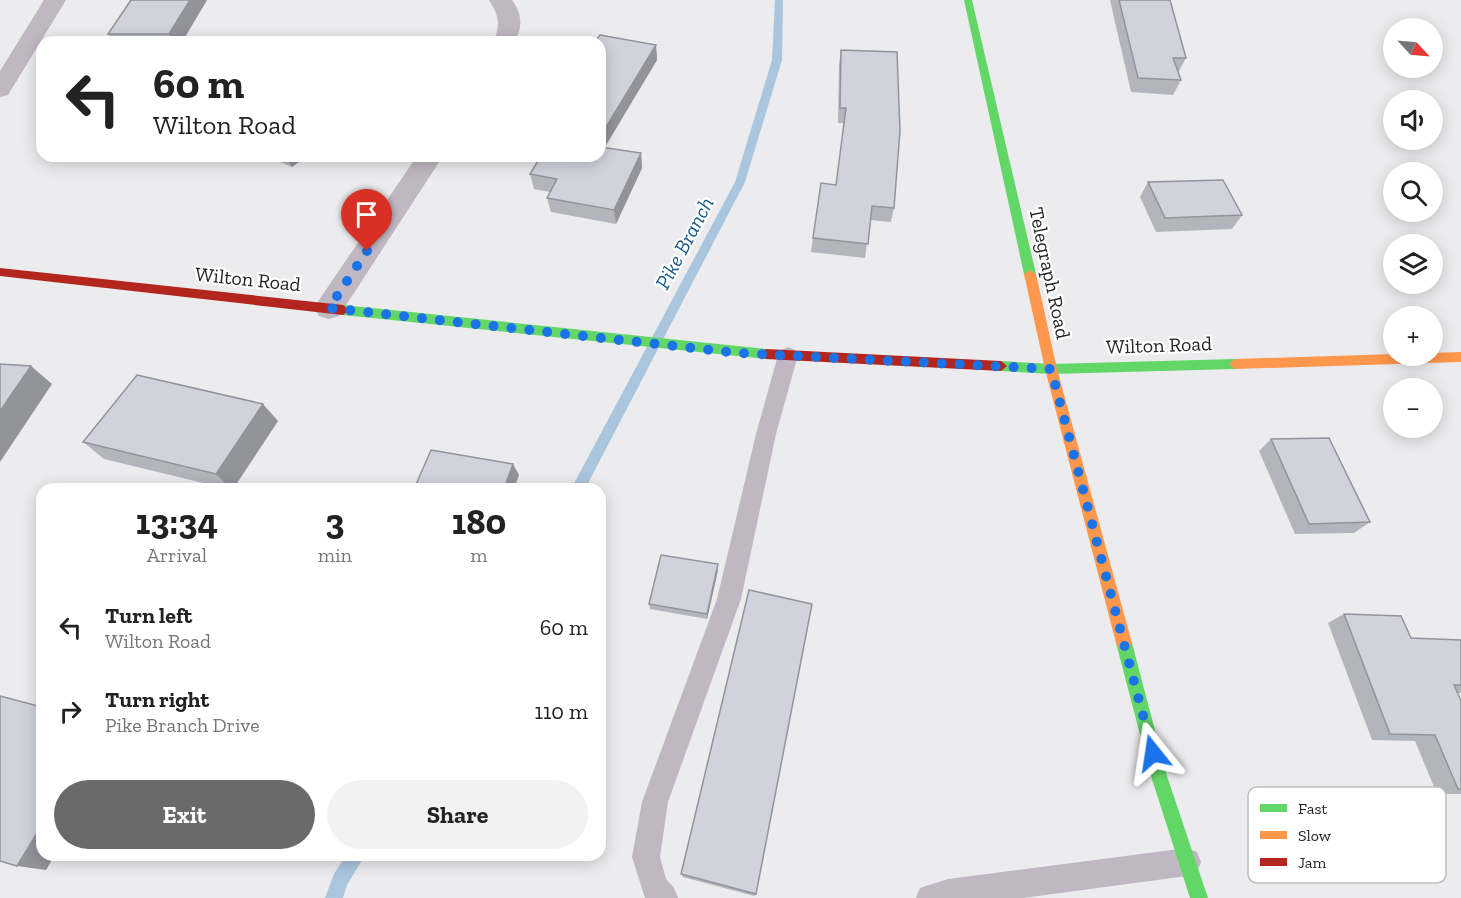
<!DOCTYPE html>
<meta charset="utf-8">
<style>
body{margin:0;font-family:"Zilla Slab",serif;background:#f2f2f2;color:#222;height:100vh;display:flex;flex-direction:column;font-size:22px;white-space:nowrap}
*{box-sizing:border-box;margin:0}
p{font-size:20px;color:#767676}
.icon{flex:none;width:33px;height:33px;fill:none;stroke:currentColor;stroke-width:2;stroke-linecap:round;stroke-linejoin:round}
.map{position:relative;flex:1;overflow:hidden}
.panel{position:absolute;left:36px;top:483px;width:570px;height:378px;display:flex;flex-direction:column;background:#fff;border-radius:18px;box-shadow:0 3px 15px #0003}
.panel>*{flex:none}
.hud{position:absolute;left:36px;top:36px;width:570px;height:126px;border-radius:18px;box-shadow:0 3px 15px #0003;background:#fff;color:#222;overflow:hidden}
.needle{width:39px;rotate:116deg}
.buttons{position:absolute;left:1383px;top:18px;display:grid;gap:12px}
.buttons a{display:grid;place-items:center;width:60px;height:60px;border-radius:50%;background:#fff;box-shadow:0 3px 15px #0003;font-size:30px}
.pin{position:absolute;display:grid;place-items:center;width:51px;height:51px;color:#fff;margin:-62px -26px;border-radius:50% 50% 50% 0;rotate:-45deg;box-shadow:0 0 6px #0007}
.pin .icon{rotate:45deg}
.me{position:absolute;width:66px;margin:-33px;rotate:345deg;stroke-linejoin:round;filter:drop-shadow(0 0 4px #0008)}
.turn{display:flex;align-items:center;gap:21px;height:126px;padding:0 18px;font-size:27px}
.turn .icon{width:78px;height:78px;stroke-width:2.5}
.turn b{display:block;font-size:42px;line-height:51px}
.eta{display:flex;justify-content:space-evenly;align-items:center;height:102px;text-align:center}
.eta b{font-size:36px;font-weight:700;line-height:42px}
.action{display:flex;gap:12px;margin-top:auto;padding:12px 18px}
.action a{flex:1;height:69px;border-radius:36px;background:#6a6a6b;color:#fff;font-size:24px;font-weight:700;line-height:69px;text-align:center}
.action a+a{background:#f2f2f2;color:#222}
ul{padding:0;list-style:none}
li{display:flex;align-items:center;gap:18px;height:84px;padding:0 18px}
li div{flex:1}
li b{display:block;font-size:22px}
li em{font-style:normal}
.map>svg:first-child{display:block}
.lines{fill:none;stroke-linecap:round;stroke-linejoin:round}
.stream{fill:#aac6de;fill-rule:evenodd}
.lane{fill:#bfb7c2;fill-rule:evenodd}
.street{fill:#bfb7c2;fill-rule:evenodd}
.fast{fill:#63d668;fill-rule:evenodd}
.slow{fill:#ff974d;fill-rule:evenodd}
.jam{fill:#b3261e;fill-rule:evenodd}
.wall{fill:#b3b5bd}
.shaded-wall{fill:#92949a}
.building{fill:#d0d3dc;stroke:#92949a;stroke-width:1.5}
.route{stroke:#1a73e8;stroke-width:10;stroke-dasharray:0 18}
.labels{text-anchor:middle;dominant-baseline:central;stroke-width:4.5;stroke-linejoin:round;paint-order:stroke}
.street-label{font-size:20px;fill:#242425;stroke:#fff}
.water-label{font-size:21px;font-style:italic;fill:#175984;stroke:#fff}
.key{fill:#fff;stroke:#bdbdbe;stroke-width:1.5}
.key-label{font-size:16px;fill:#242425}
</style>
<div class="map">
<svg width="1461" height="898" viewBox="0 0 1461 898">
<rect width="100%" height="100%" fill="#ecebee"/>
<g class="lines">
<g class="stream">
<polygon points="775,0 783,0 782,60 745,182 585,489 571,489 735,182 772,60"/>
<polygon points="346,855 365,855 347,885 343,898 325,898 334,874"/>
</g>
<g class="lane">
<polygon points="788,347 795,350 798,355 776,434 741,599 668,802 660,857 666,879 674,888 678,898 645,898 632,857 642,802 717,599 756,434 778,355 781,350"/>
<polygon points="1187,848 1197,852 1201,862 1197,872 1187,876 1023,898 916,898 920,888 948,879"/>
</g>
<g class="street">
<polygon points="44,0 66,0 8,95 0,97 0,71"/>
<path d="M489,0H512C522,14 523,26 515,42H493C501,25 499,15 489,0Z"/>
<polygon points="417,156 443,156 339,316 329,319 319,316 314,308 319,300"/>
</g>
<g class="fast">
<polygon points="964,0 972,0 1036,274 1030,278 1024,274"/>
<polygon points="343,305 766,349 772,354 766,359 343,315 337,310"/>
<polygon points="1235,359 1241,364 1235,369 1051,374 1001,371 995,366 1001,361 1051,364"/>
<polygon points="1124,635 1129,638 1132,643 1167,776 1208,898 1190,898 1151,776 1116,643 1119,638"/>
</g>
<g class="slow">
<polygon points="1030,270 1036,274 1057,369 1132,643 1129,648 1124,651 1119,648 1116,643 1045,369 1024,274"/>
<polygon points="1461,352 1461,362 1235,369 1229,364 1235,359 1394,354 1432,356 1432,353"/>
</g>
<g class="jam">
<polygon points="0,268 343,305 349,310 343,315 0,276"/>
<polygon points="766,349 1001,361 1007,366 1001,371 766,359 760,354"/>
</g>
</g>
<g class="wall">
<polygon points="131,0 207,0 182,42 113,42 108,34"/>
<polygon points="1110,0 1170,0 1186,58 1178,73 1181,80 1173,95 1131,92"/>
<polygon points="656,45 657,60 605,147 641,153 642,168 616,224 551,212 547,198 550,192 534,189 530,174"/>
<polygon points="841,50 894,208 891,222 870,220 865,258 811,252 813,238 836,185 844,123 838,123 839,64"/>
<polygon points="267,156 307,156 292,167"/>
<polygon points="1148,182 1242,215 1232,229 1156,232 1140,197"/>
<polygon points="278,421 233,489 228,489 104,459 83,442"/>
<polygon points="1271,439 1370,522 1354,533 1295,534 1259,451"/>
<polygon points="718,570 707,619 650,609 649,604"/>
<polygon points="1344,614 1411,638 1461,640 1461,693 1458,693 1461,701 1461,794 1437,794 1415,741 1372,740 1328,623"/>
<polygon points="681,874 756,894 754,896 683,877"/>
</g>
<g class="shaded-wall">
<polygon points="190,0 207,0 182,42 174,42 169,34"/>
<polygon points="656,45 657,60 600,155 600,137"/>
<polygon points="641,153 642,168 616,224 614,210"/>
<polygon points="285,156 307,156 292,167"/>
<polygon points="31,366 52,384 0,462 0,411"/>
<polygon points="263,404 278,421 233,489 231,489 216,474"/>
<polygon points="513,464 519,475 514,489 504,489"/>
<polygon points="718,564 718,570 707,619 707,614"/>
<polygon points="42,825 42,855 55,855 46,870 17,866"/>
</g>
<g class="building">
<polygon points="131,0 190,0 169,34 108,34"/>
<polygon points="1119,0 1170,0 1186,58 1173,58 1181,80 1138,78"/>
<polygon points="600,35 656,45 600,137 600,42 595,42"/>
<polygon points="841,50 897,52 900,131 894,208 872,206 868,244 813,238 821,183 836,185 846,108 840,108"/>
<polygon points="600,147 641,153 614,210 547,198 557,179 530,174 541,156 600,156"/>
<polygon points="1223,180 1242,215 1165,218 1148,182"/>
<polygon points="0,364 31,366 0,411"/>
<polygon points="137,375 263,404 216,474 83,442"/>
<polygon points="1329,438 1370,522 1309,524 1271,439"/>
<polygon points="431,450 513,464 504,489 414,489"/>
<polygon points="661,555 718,564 707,614 649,604"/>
<polygon points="749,590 812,604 756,894 681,874"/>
<polygon points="1344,614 1401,616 1411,638 1461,640 1461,685 1454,685 1461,701 1461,789 1458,789 1435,735 1390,734"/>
<polygon points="0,696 42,707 42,825 17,866 0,861"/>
</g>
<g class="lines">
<polyline class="route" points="367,251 329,308 738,353 1051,369 1153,753"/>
</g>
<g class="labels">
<g class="street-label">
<text transform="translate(1050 273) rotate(78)">Telegraph Road</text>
<text transform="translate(248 279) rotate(6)">Wilton Road</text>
<text transform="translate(1159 345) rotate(-2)">Wilton Road</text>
</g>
<g class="water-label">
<text transform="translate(684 243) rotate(-62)">Pike Branch</text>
</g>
</g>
<rect x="1248" y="787" width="198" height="96" rx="9" class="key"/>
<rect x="1260" y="804" width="27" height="8" fill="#63d668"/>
<rect x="1260" y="831" width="27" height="8" fill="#ff974d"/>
<rect x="1260" y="858" width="27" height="8" fill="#b3261e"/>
<g class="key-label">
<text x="1298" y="814">Fast</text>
<text x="1298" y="841">Slow</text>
<text x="1298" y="868">Jam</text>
</g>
</svg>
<div class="buttons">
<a><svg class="needle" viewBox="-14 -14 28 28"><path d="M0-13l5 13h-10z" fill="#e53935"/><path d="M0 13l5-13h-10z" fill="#767676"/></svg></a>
<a><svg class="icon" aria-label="sound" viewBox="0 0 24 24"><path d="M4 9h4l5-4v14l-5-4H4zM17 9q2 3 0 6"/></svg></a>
<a><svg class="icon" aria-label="search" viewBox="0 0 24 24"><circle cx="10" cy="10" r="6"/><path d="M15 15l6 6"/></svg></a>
<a><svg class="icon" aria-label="layers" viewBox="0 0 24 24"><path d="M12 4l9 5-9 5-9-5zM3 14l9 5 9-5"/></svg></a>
<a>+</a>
<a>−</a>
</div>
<div class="pin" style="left:367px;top:251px;background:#d93025"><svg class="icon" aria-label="arrive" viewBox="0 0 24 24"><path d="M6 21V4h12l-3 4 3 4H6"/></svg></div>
<svg class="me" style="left:1153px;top:753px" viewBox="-20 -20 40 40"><path d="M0-17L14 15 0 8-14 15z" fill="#1a73e8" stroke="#fff" stroke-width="4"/></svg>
<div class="hud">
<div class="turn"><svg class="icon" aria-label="left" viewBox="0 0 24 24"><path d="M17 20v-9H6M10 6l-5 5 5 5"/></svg><div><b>60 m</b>Wilton Road</div></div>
</div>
<section class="panel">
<div class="eta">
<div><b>13:34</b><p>Arrival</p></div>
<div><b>3</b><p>min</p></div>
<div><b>180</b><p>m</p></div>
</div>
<ul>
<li><svg class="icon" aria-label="left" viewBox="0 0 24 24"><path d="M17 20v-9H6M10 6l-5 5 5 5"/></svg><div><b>Turn left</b><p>Wilton Road</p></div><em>60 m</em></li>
<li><svg class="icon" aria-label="right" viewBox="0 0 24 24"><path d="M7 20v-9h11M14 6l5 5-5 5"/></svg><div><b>Turn right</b><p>Pike Branch Drive</p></div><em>110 m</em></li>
</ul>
<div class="action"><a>Exit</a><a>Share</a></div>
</section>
</div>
